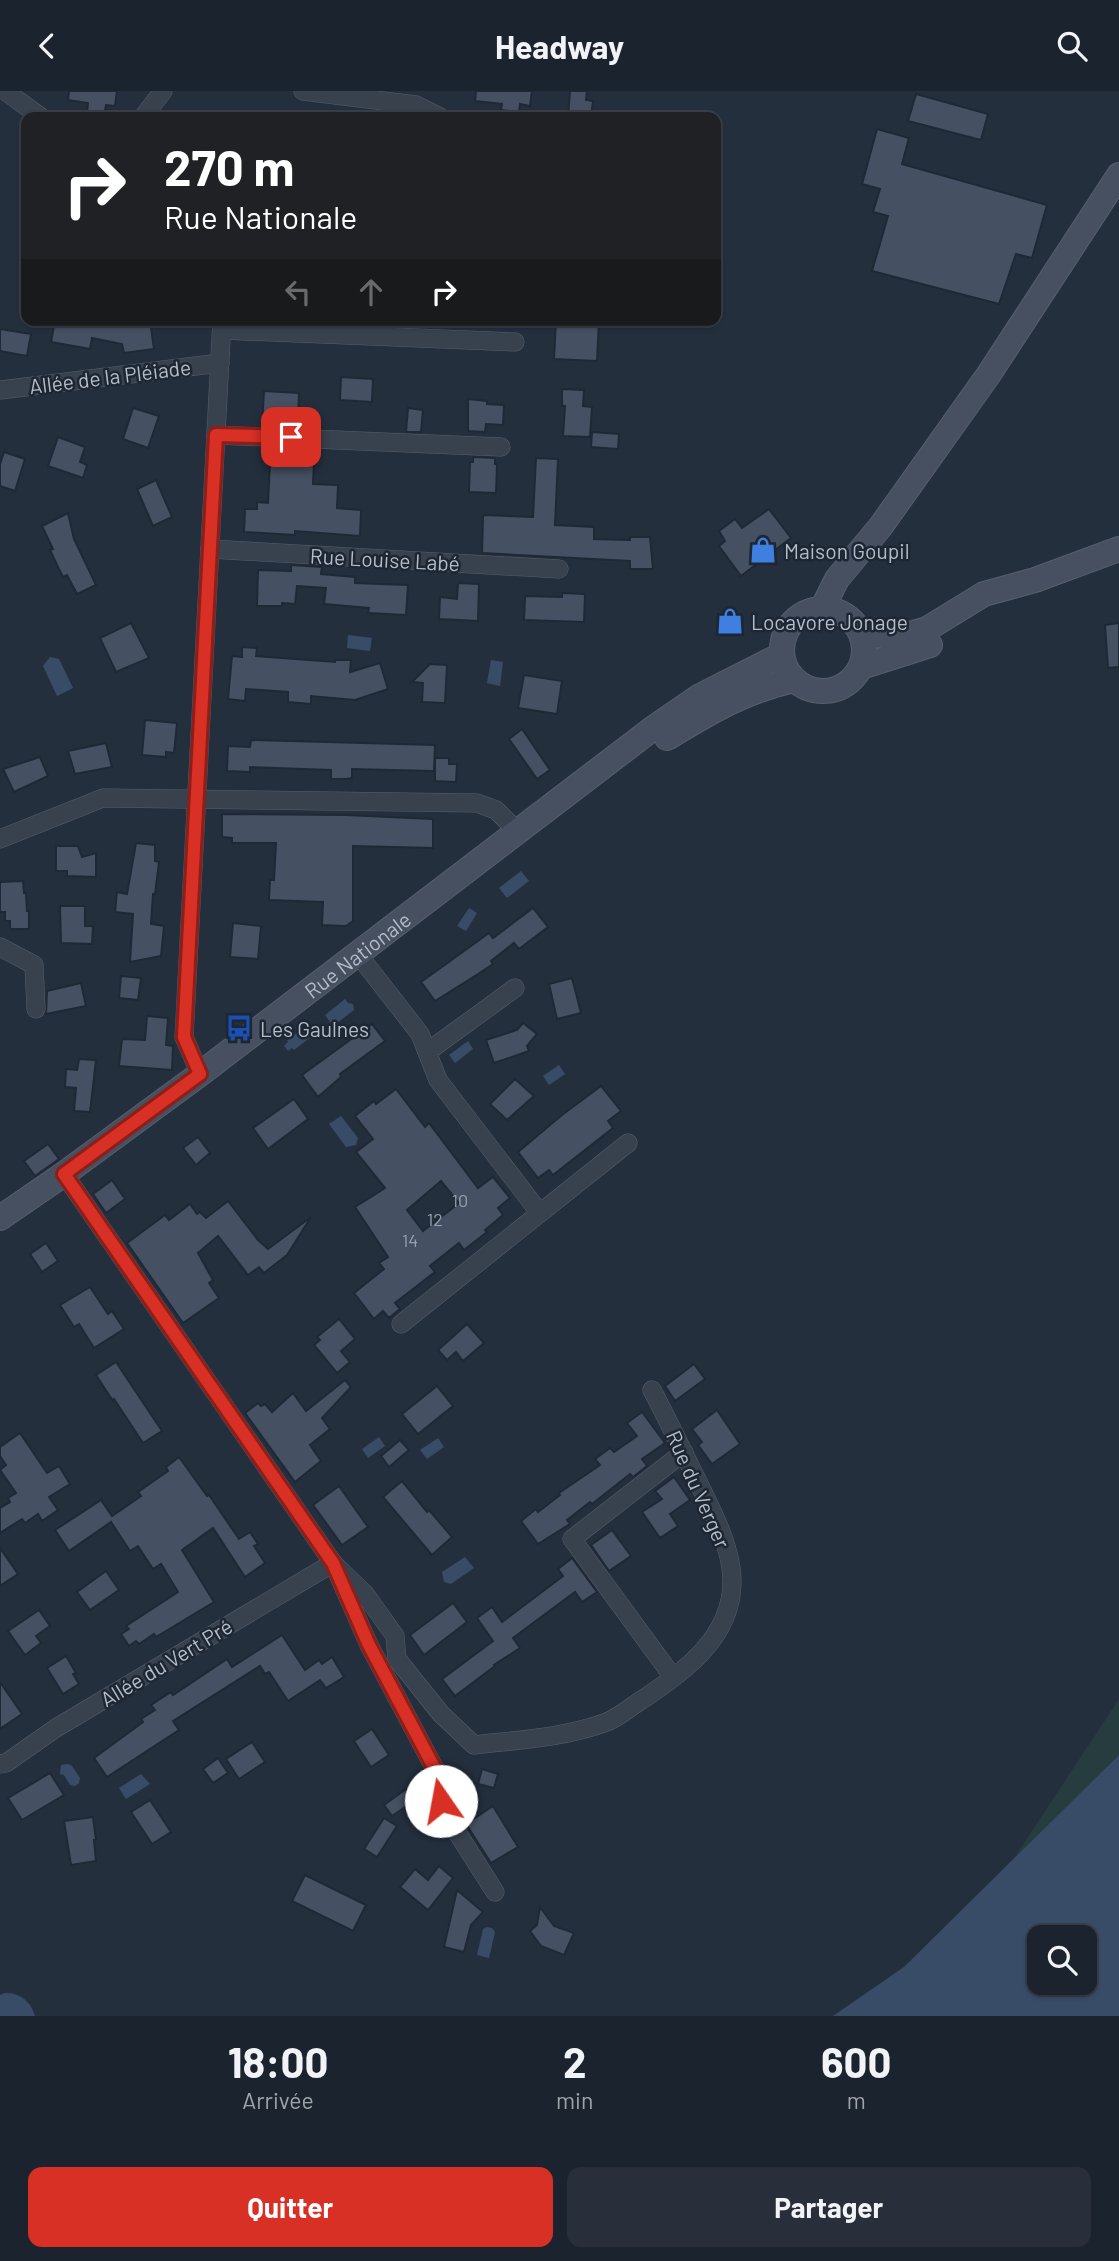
<!DOCTYPE html>
<html lang="fr">
<meta charset="utf-8">
<style>
body{margin:0;font-family:Barlow,sans-serif;background:#282f3a;color:#f1f3f6;height:100vh;display:flex;flex-direction:column;font-size:26px;white-space:nowrap}
*{box-sizing:border-box;margin:0}
p{font-size:23px;color:#a0a4aa}
.icon{flex:none;width:38px;height:38px;fill:none;stroke:currentColor;stroke-width:2;stroke-linecap:round;stroke-linejoin:round}
.map{position:relative;height:1925px;overflow:hidden}
.panel{display:flex;flex-direction:column;background:#1b232e;flex:1}
.panel>*{flex:none}
.banner{position:absolute;left:21px;top:21px;width:700px;height:214px;border-radius:14px;box-shadow:0 2px 5px #0004,0 0 0 2px #39404a;background:#202124;color:#fff;overflow:hidden}
.buttons{position:absolute;left:1027px;top:1834px;display:grid;gap:14px}
.buttons a{display:grid;place-items:center;width:70px;height:70px;border-radius:14px;background:#1b232e;box-shadow:0 2px 5px #0004,0 0 0 2px #39404a;font-size:35px}
.pin{position:absolute;display:grid;place-items:center;width:60px;height:60px;color:#fff;margin:-30px;border-radius:14px;box-shadow:0 4px 10px #0006}
.me{position:absolute;width:77px;margin:-38px;rotate:348deg;stroke-linejoin:round;filter:drop-shadow(0 0 5px #0008)}
.turn{display:flex;align-items:center;gap:24px;height:147px;padding:0 28px;font-size:32px}
.turn .icon{width:91px;height:91px;stroke-width:2.5}
.turn b{display:block;font-size:49px;line-height:60px}
.lanes{display:flex;align-items:center;height:66px;padding:0 28px;background:#0003;justify-content:center;gap:35px;direction:ltr}
.lanes .off{opacity:.35}
.eta{display:flex;justify-content:space-evenly;align-items:center;height:119px;text-align:center}
.eta b{font-size:42px;font-weight:700;line-height:49px}
.action{display:flex;gap:14px;margin-top:auto;padding:14px 28px}
.action a{flex:1;height:80px;border-radius:14px;background:#d93025;color:#fff;font-size:28px;font-weight:700;line-height:80px;text-align:center}
.action a+a{background:#282f3a;color:#f1f3f6}
header{display:flex;justify-content:space-between;align-items:center;height:91px;padding:0 28px;background:#1b232e;font-size:32px;font-weight:700}
.map>svg:first-child{display:block}
.green{fill:#263c3f}
.water{fill:#394c67;fill-rule:evenodd}
.building{fill:#455162;stroke:#1f2835;stroke-width:2;fill-rule:evenodd}
.lines{fill:none;stroke-linecap:round;stroke-linejoin:round}
.street-casing{stroke:#565f6c;stroke-width:19}
.secondary-casing{stroke:#565f6c;stroke-width:26}
.street{stroke:#38414e;stroke-width:18}
.secondary{stroke:#465061;stroke-width:24}
.route-casing{stroke:#8d1f18;stroke-width:18}
.route{stroke:#d93025;stroke-width:12}
.labels{text-anchor:middle;dominant-baseline:central;stroke-width:5;stroke-linejoin:round;paint-order:stroke}
.number-label{font-size:18px;fill:#98a1af}
.street-label{font-size:21px;fill:#b4bcc9;stroke:#1d2633}
.poi-label{font-size:21px;fill:#b4bcc9;stroke:#1d2633;text-anchor:start}
</style>
<header><svg class="icon" aria-label="back" viewBox="0 0 24 24"><path d="M15 5l-7 7 7 7"/></svg>Headway<svg class="icon" aria-label="search" viewBox="0 0 24 24"><circle cx="10" cy="10" r="6"/><path d="M15 15l6 6"/></svg></header>
<div class="map">
<svg width="1119" height="1925" viewBox="0 0 1119 1925">
<rect width="100%" height="100%" fill="#242f3e"/>
<polygon class="green" points="1119,1608 1119,1664 1010,1773"/>
<g class="water">
<polygon points="348,544 372,547 370,560 347,557"/>
<polygon points="50,566 59,568 73,597 57,605 43,575"/>
<polygon points="491,569 503,571 500,595 487,592"/>
<polygon points="521,780 529,790 507,807 499,797"/>
<polygon points="469,817 477,822 466,840 457,835"/>
<polygon points="345,908 348,912 353,913 354,919 333,935 325,924"/>
<polygon points="305,936 312,945 294,959 292,957 288,960 284,955 288,951 287,949"/>
<polygon points="468,950 473,958 455,972 449,964"/>
<polygon points="559,974 565,983 549,994 543,985"/>
<polygon points="341,1025 358,1047 356,1054 346,1056 329,1033"/>
<polygon points="379,1346 385,1355 368,1367 362,1358"/>
<polygon points="438,1347 444,1356 427,1368 420,1359"/>
<polygon points="465,1466 474,1477 451,1493 444,1491 442,1481"/>
<path d="M1119,1664V1925H833L904,1876ZM1040,1846H1085V1892H1040Z"/>
<polygon points="68,1673 72,1675 80,1687 79,1692 75,1695 70,1694 64,1684 60,1683 61,1674"/>
<polygon points="141,1683 150,1693 126,1708 119,1697"/>
<polygon points="487,1836 492,1837 495,1841 489,1867 477,1864 483,1838"/>
<path d="M5,1902C21,1902 30,1910 35,1925H0V1904Z"/>
</g>
<g class="building">
<polygon points="69,0 117,0 115,15 106,14 104,24 87,22 88,12 68,9"/>
<polygon points="476,0 532,0 530,15 520,13 519,21 501,19 502,13 475,10"/>
<polygon points="570,0 587,0 586,9 593,10 591,26 568,26"/>
<polygon points="916,3 988,23 981,49 908,30"/>
<polygon points="877,38 909,47 902,73 1047,114 1032,167 1016,163 999,213 872,180 888,125 873,121 880,98 862,93"/>
<polygon points="55,229 150,229 154,258 124,262 122,253 92,247 90,258 51,251"/>
<polygon points="556,229 599,229 597,270 554,268"/>
<polygon points="0,238 31,243 27,265 0,260"/>
<polygon points="341,286 373,288 372,311 340,309"/>
<polygon points="562,298 584,299 583,315 592,316 590,346 563,345 565,315 562,315"/>
<polygon points="264,300 299,302 298,327 283,326 283,335 262,335"/>
<polygon points="468,308 487,310 487,313 504,314 503,334 486,333 485,341 468,340"/>
<polygon points="133,317 159,325 148,357 123,348"/>
<polygon points="408,317 423,319 421,341 406,341"/>
<polygon points="592,341 619,343 618,358 591,356"/>
<polygon points="58,346 85,356 80,371 87,374 83,387 48,375"/>
<polygon points="4,361 25,368 15,400 0,395 0,373"/>
<polygon points="473,366 495,367 495,373 497,373 496,402 469,401 470,371 473,371"/>
<polygon points="536,367 558,368 555,434 594,436 594,448 630,449 630,446 650,446 653,478 630,478 630,470 482,462 483,424 533,426"/>
<polygon points="295,370 314,371 313,393 338,394 337,417 361,419 360,445 295,440 295,444 244,441 245,418 257,418 257,411 268,412 270,372 295,373"/>
<polygon points="156,389 172,426 153,435 137,398"/>
<polygon points="769,418 791,447 741,485 719,455 725,450 719,440 735,428 742,437"/>
<polygon points="68,422 74,448 96,494 77,503 67,484 63,486 59,478 50,459 53,458 42,435"/>
<polygon points="291,474 322,476 321,483 355,486 355,492 408,494 406,524 368,522 369,517 324,513 326,497 297,495 295,513 282,512 282,515 257,515 258,479 291,480"/>
<polygon points="458,492 479,493 478,530 439,528 440,506 457,508"/>
<polygon points="562,502 585,503 584,531 524,529 525,505 562,506"/>
<polygon points="131,532 149,567 116,581 100,547"/>
<polygon points="1119,532 1119,576 1108,577 1105,534"/>
<polygon points="242,556 257,557 256,565 335,571 335,569 351,569 350,581 380,572 388,598 355,609 311,605 311,613 288,611 288,601 246,598 245,610 228,608 232,565 242,566"/>
<polygon points="430,573 447,574 445,612 422,611 423,592 412,591"/>
<polygon points="524,584 562,590 557,623 518,617"/>
<polygon points="145,629 177,632 174,662 166,661 166,666 142,664"/>
<polygon points="522,638 550,679 537,688 509,648"/>
<polygon points="251,649 435,654 434,680 352,678 352,687 346,688 331,688 331,679 250,676 250,681 227,680 228,655 250,656"/>
<polygon points="106,652 112,676 75,683 68,660"/>
<polygon points="40,666 48,685 14,701 3,678"/>
<polygon points="435,667 449,667 449,673 457,673 456,691 435,690"/>
<polygon points="222,723 345,724 433,728 433,757 353,755 353,830 346,835 322,834 323,811 269,809 270,789 274,789 276,752 232,752 232,747 222,746"/>
<polygon points="136,752 155,754 155,770 159,771 155,803 153,803 151,833 164,835 161,865 130,871 133,823 115,821 117,801 127,803"/>
<polygon points="56,755 78,755 82,766 96,762 96,786 67,785 67,780 56,780"/>
<polygon points="23,790 24,802 26,802 27,820 29,820 29,838 10,838 10,830 5,830 5,821 0,821 0,791"/>
<polygon points="60,815 85,815 85,835 93,835 92,853 61,852"/>
<polygon points="533,817 548,836 519,858 514,852 491,870 493,873 478,883 435,910 421,891 489,842 493,847"/>
<polygon points="233,832 261,835 258,868 230,866"/>
<polygon points="121,885 141,887 138,909 119,907"/>
<polygon points="572,887 581,922 557,928 549,893"/>
<polygon points="81,892 86,915 46,923 47,900"/>
<polygon points="147,925 168,927 166,954 173,955 172,979 119,975 122,948 145,949"/>
<polygon points="523,932 537,943 527,955 529,960 494,972 486,949 517,939"/>
<polygon points="372,933 385,950 340,983 341,986 318,1006 302,984"/>
<polygon points="79,968 96,969 90,1021 74,1020 76,997 65,996 66,978 77,979"/>
<polygon points="515,988 534,1005 507,1029 490,1013"/>
<polygon points="601,995 621,1020 608,1030 613,1037 553,1084 549,1079 538,1087 518,1061 562,1024"/>
<path d="M396,998L425,1036L429,1032L478,1097L493,1086L510,1107L498,1117L503,1124L485,1139L487,1141L464,1159L459,1152L430,1175L435,1181L395,1212L400,1218L389,1227L383,1220L374,1228L354,1202L384,1178L379,1172L388,1166L355,1116L385,1097L356,1061L373,1048L355,1025L374,1010L376,1013ZM441,1090L459,1112L423,1140L407,1119Z"/>
<polygon points="294,1008 308,1028 268,1058 253,1037"/>
<polygon points="198,1046 210,1062 196,1074 183,1057"/>
<polygon points="48,1053 59,1068 35,1085 24,1070"/>
<polygon points="112,1089 125,1108 106,1122 93,1103"/>
<polygon points="228,1110 258,1149 268,1158 311,1126 287,1164 264,1182 259,1176 248,1184 218,1145 198,1162 213,1189 209,1192 219,1207 183,1232 127,1152 165,1124 169,1129 190,1113 197,1123 200,1121 206,1127"/>
<polygon points="46,1152 58,1170 42,1181 30,1163"/>
<polygon points="90,1196 108,1223 112,1220 124,1238 94,1257 79,1233 74,1236 60,1214"/>
<polygon points="339,1228 355,1248 341,1260 350,1271 337,1282 314,1254 320,1249 317,1246"/>
<polygon points="467,1233 484,1252 463,1270 456,1261 447,1269 438,1259"/>
<polygon points="116,1271 162,1340 143,1352 114,1308 113,1310 96,1284"/>
<polygon points="694,1273 705,1288 675,1310 665,1295"/>
<polygon points="345,1289 351,1296 322,1327 330,1338 310,1354 321,1370 295,1391 245,1322 258,1312 261,1315 265,1313 272,1321 293,1302 306,1320"/>
<polygon points="437,1295 453,1315 418,1343 402,1323"/>
<polygon points="717,1319 740,1353 712,1373 698,1354 702,1351 692,1338"/>
<polygon points="642,1321 665,1352 642,1368 647,1375 633,1386 630,1383 592,1413 590,1411 567,1429 570,1433 538,1453 521,1430 536,1418 538,1421 560,1404 559,1402 600,1374 595,1368 610,1357 614,1361 637,1345 627,1332"/>
<polygon points="20,1342 47,1382 59,1375 70,1393 49,1406 58,1419 42,1430 38,1423 25,1432 22,1428 0,1442 0,1417 10,1411 8,1407 16,1402 0,1379 6,1374 0,1365 0,1356"/>
<polygon points="400,1349 409,1359 389,1376 381,1365"/>
<polygon points="179,1366 207,1405 209,1404 239,1448 250,1441 258,1453 254,1455 265,1472 245,1486 213,1437 182,1459 214,1511 156,1546 154,1543 139,1553 136,1550 129,1555 121,1543 129,1538 126,1535 178,1501 161,1473 153,1478 138,1455 130,1460 111,1431 69,1460 55,1439 101,1409 112,1425 141,1405 138,1401 168,1380 166,1376"/>
<polygon points="674,1386 690,1409 670,1423 678,1435 660,1447 642,1421 662,1408 655,1400"/>
<polygon points="402,1390 427,1421 429,1419 452,1446 432,1464 383,1406"/>
<polygon points="339,1395 368,1436 342,1454 313,1414"/>
<polygon points="612,1439 631,1465 609,1480 591,1454"/>
<polygon points="0,1457 18,1483 0,1495"/>
<polygon points="572,1467 597,1501 582,1511 575,1501 513,1547 520,1557 494,1574 495,1575 455,1605 442,1588 493,1550 477,1527 492,1516 502,1531 563,1485 558,1478"/>
<polygon points="106,1480 119,1499 90,1519 77,1501"/>
<polygon points="453,1512 467,1531 424,1564 410,1544"/>
<polygon points="39,1519 50,1535 36,1545 41,1552 25,1564 8,1540"/>
<polygon points="282,1544 305,1579 319,1569 322,1573 332,1566 344,1586 326,1597 320,1589 288,1610 269,1581 265,1583 260,1575 173,1630 179,1639 107,1686 94,1667 143,1631 141,1628 155,1619 151,1614 171,1601 173,1604 227,1568 232,1576"/>
<polygon points="66,1565 76,1582 73,1583 79,1593 63,1603 47,1577"/>
<polygon points="0,1591 22,1623 0,1638"/>
<polygon points="372,1638 389,1664 371,1676 354,1650"/>
<polygon points="252,1651 265,1671 239,1688 226,1668"/>
<polygon points="218,1667 228,1682 213,1692 203,1678"/>
<polygon points="482,1678 498,1683 494,1697 478,1693"/>
<polygon points="50,1682 64,1704 22,1729 8,1707"/>
<polygon points="406,1698 414,1710 392,1725 384,1714"/>
<polygon points="150,1709 171,1741 152,1753 131,1721"/>
<polygon points="493,1715 518,1756 491,1772 466,1733"/>
<polygon points="93,1726 96,1749 94,1749 96,1770 71,1774 64,1730"/>
<polygon points="384,1727 397,1735 377,1766 364,1758"/>
<polygon points="439,1775 453,1787 428,1819 400,1796 415,1778 428,1789"/>
<polygon points="305,1784 366,1814 353,1840 292,1810"/>
<polygon points="457,1799 483,1821 471,1834 464,1861 444,1856"/>
<polygon points="540,1816 554,1835 574,1842 564,1864 541,1855 530,1840 537,1834"/>
</g>
<g class="lines">
<g class="street-casing">
<g id="street">
<polyline points="5,0 41,26"/>
<polyline points="303,0 416,14 440,26"/>
<polyline points="143,26 163,0"/>
<polyline points="222,239 515,251"/>
<polyline points="0,299 220,272"/>
<polyline points="216,344 501,356"/>
<polyline points="210,458 559,478"/>
<polyline points="0,748 103,707 477,712 496,719 517,740"/>
<polyline points="0,856 34,874 36,918"/>
<polyline points="357,862 420,943 438,989 539,1121"/>
<polyline points="427,961 515,897"/>
<polyline points="200,983 184,946 222,229"/>
<polyline points="64,1083 333,1472 369,1554 436,1680 444,1721 495,1801"/>
<polyline points="401,1233 628,1052"/>
<polyline points="673,1586 572,1448 684,1361"/>
<path d="M0,1673L6,1672L56,1637L333,1472L365,1503L395,1545L397,1568L441,1623L474,1654C517,1649 562,1647 604,1632C617,1628 629,1617 640,1610C683,1582 733,1546 732,1489C731,1454 712,1420 697,1389C682,1359 668,1329 652,1299"/>
</g>
</g>
<g class="secondary-casing">
<g id="secondary">
<circle cx="823" cy="559" r="41"/>
<polyline points="822,518 837,488 881,435 989,283 1119,84"/>
<polyline points="860,539 875,544 900,546 927,538 984,503 1035,489 1119,458"/>
<polyline points="861,576 930,554"/>
<path d="M667,647C710,621 744,600 794,589"/>
<path id="s1" d="M0,1127L64,1083L200,983L652,638L700,605L781,564"/>
</g>
</g>
<use href="#street" class="street"/>
<use href="#secondary" class="secondary"/>
</g>
<g class="lines">
<g class="route-casing">
<polyline id="route" points="291,346 216,344 184,946 200,983 64,1083 333,1472 369,1554 436,1680 441,1710"/>
</g>
<use href="#route" class="route"/>
</g>
<defs>
<g id="shop-bare" transform="scale(2.1)"><path d="M-5-2.5h2.3a2.7 3.5 0 0 1 5.4 0H5L5.5 6h-11ZM-1.5-2.5h3a1.5 2.3 0 0 0-3 0Z" fill="#3f7fe0" stroke="#1d2633" stroke-width="2.5" paint-order="stroke"/></g>
<g id="bus-bare" transform="scale(2.1)"><path d="M-5-6H5V4H4V6H2V4H-2V6H-4V4H-5ZM-3.5-4V0h7V-4ZM-3.5 1.2v1.5H-2V1.2ZM2 1.2v1.5H3.5V1.2Z" fill="#1a4fb4" stroke="#1d2633" stroke-width="2.5" paint-order="stroke"/></g>
</defs>
<g fill-rule="evenodd">
<use href="#shop-bare" x="763" y="459"/>
<use href="#shop-bare" x="730" y="530"/>
<use href="#bus-bare" x="239" y="937"/>
</g>
<g class="labels">
<g class="number-label">
<text x="460" y="1109">10</text>
<text x="435" y="1128">12</text>
<text x="410" y="1149">14</text>
</g>
<g class="street-label">
<text transform="translate(110 285) rotate(-7)">Allée de la Pléiade</text>
<text transform="translate(385 468) rotate(3)">Rue Louise Labé</text>
<text stroke="none"><textPath href="#s1" startOffset="444">Rue Nationale</textPath></text>
<text transform="translate(699 1398) rotate(66)">Rue du Verger</text>
<text transform="translate(166 1571) rotate(-31)">Allée du Vert Pré</text>
</g>
<g class="poi-label">
<text x="784" y="459">Maison Goupil</text>
<text x="751" y="530">Locavore Jonage</text>
<text x="260" y="937">Les Gaulnes</text>
</g>
</g>
</svg>
<div class="buttons">
<a><svg class="icon" aria-label="search" viewBox="0 0 24 24"><circle cx="10" cy="10" r="6"/><path d="M15 15l6 6"/></svg></a>
</div>
<div class="pin" style="left:291px;top:346px;background:#d93025"><svg class="icon" aria-label="arrive" viewBox="0 0 24 24"><path d="M6 21V4h12l-3 4 3 4H6"/></svg></div>
<svg class="me" style="left:441px;top:1710px" viewBox="-20 -20 40 40"><circle r="19" fill="#fff"/><path d="M0-13L10 11 0 6-10 11z" fill="#d93025"/></svg>
<div class="banner">
<div class="turn"><svg class="icon" aria-label="right" viewBox="0 0 24 24"><path d="M7 20v-9h11M14 6l5 5-5 5"/></svg><div><b>270 m</b>Rue Nationale</div></div>
<div class="lanes"><svg class="icon off" aria-label="left" viewBox="0 0 24 24"><path d="M17 20v-9H6M10 6l-5 5 5 5"/></svg><svg class="icon off" aria-label="ahead" viewBox="0 0 24 24"><path d="M12 20V5M6 11l6-6 6 6"/></svg><svg class="icon" aria-label="right" viewBox="0 0 24 24"><path d="M7 20v-9h11M14 6l5 5-5 5"/></svg></div>
</div>
</div>
<section class="panel">
<div class="eta">
<div><b>18:00</b><p>Arrivée</p></div>
<div><b>2</b><p>min</p></div>
<div><b>600</b><p>m</p></div>
</div>
<div class="action"><a>Quitter</a><a>Partager</a></div>
</section>
